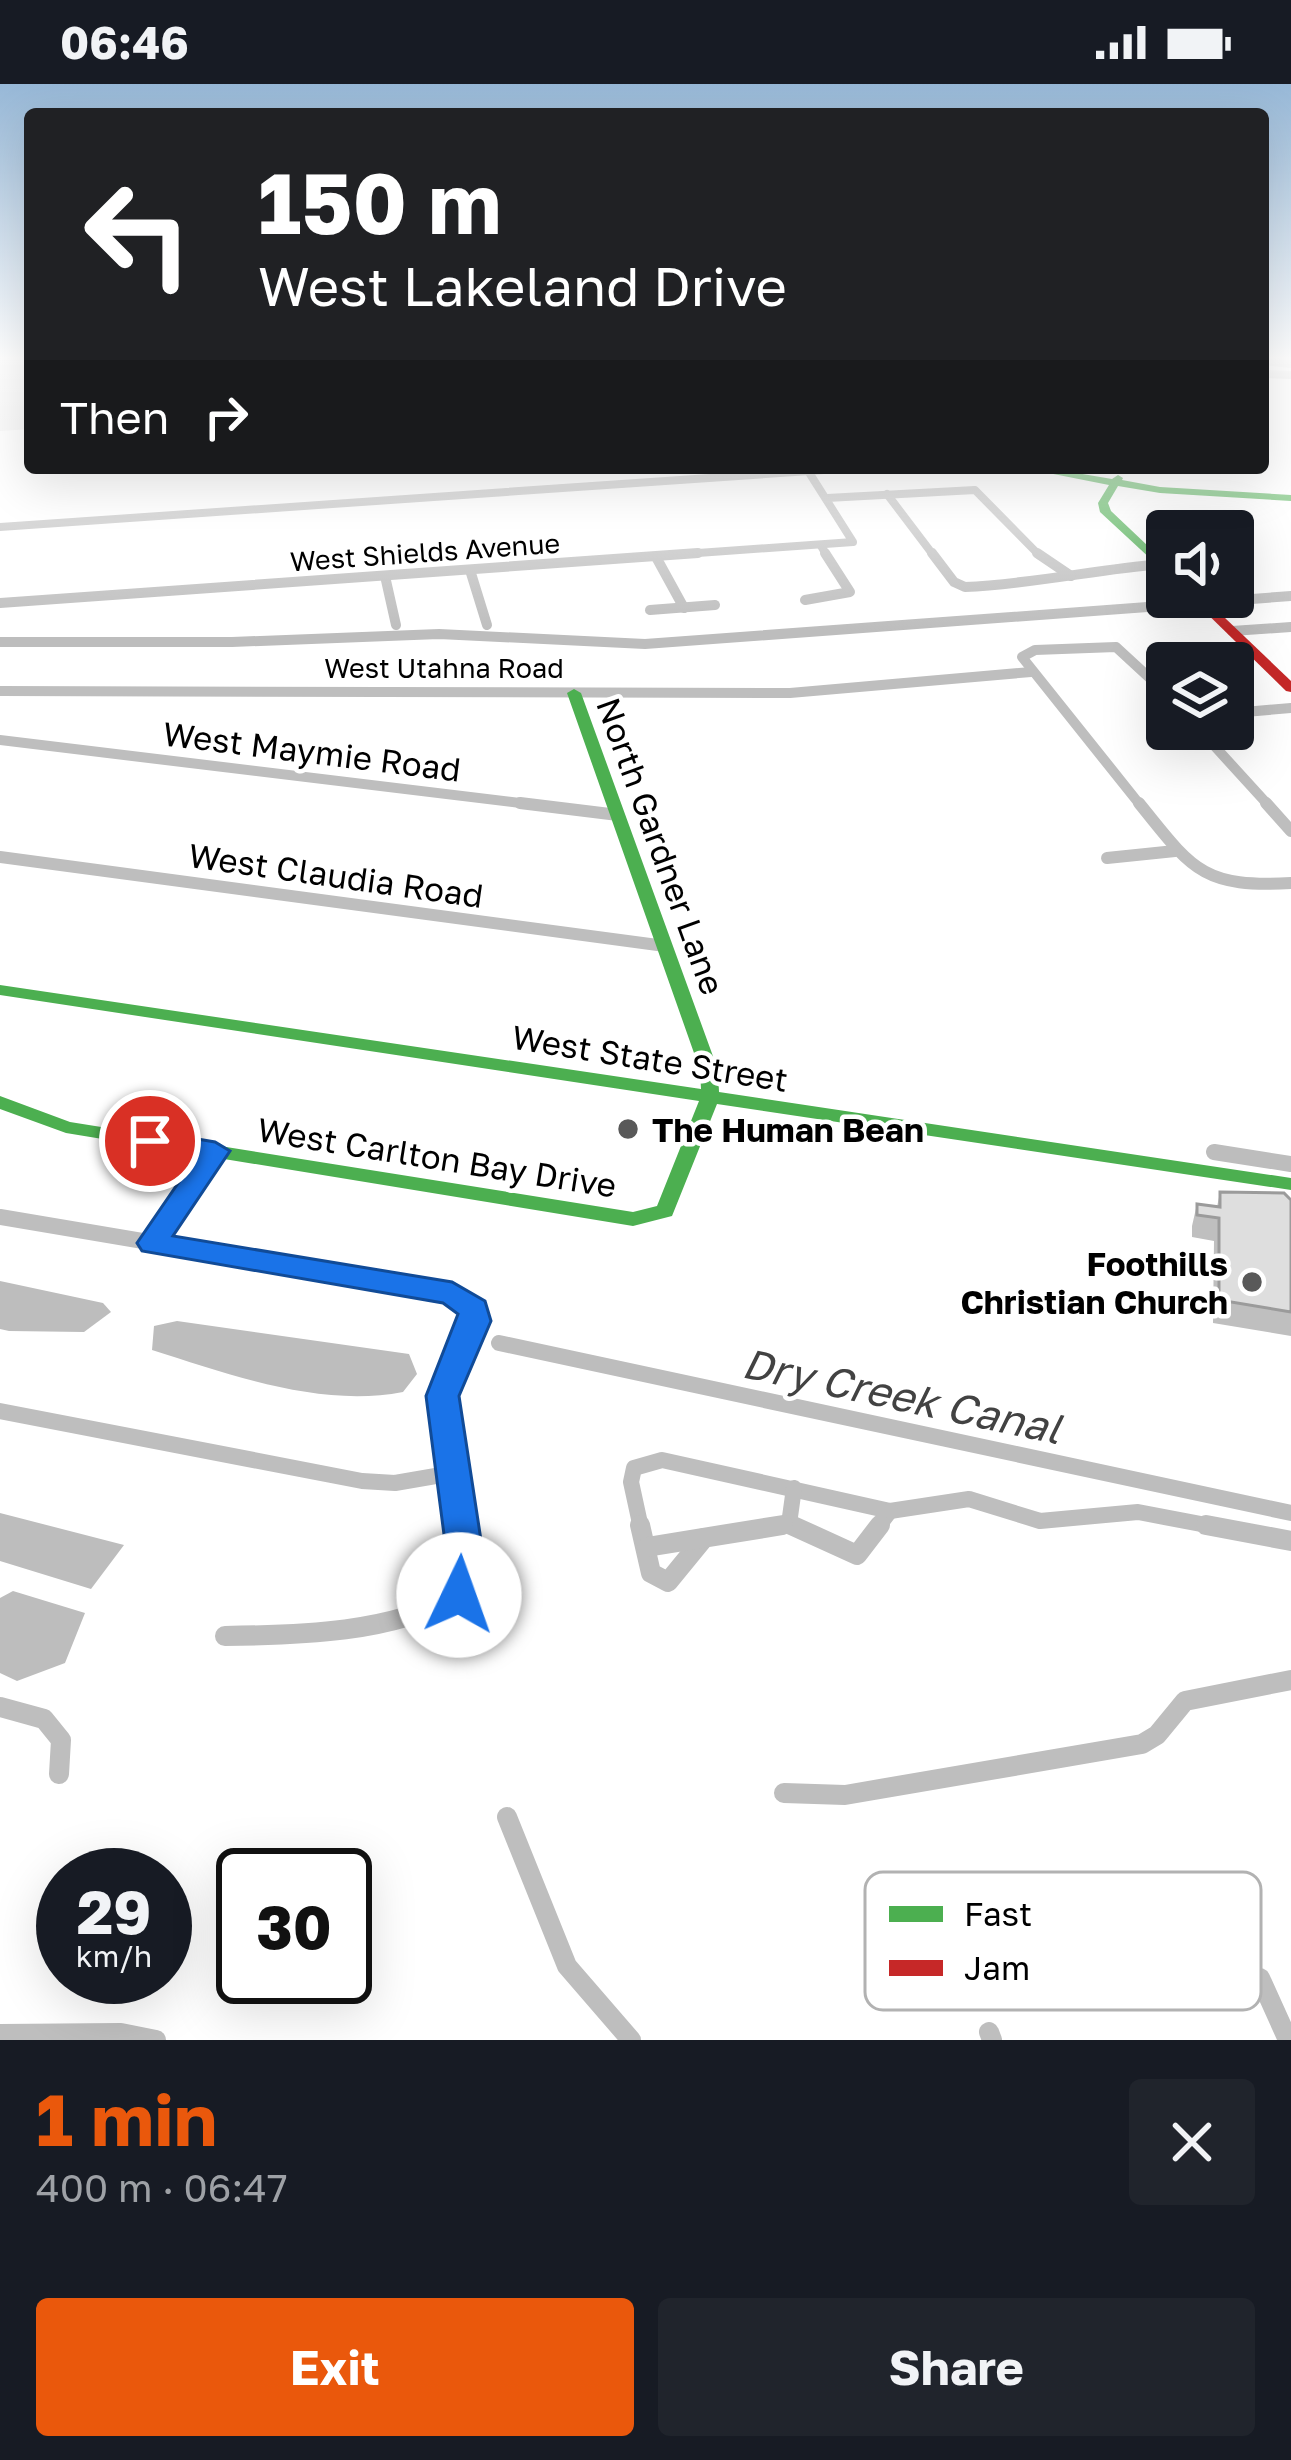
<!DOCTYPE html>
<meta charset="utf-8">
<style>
body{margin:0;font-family:"Golos Text",sans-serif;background:#20242c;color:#f1f3f6;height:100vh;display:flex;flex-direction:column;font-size:45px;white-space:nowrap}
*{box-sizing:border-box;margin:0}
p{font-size:39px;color:#9ea1a6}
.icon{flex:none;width:66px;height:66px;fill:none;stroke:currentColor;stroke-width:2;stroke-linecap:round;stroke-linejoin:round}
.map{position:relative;height:1956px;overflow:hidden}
.details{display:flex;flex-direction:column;background:#171b24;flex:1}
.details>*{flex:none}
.top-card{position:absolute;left:24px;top:24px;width:1245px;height:366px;border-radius:12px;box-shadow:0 12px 48px #0002;background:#202124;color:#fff;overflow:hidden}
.fabs{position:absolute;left:1146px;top:426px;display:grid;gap:24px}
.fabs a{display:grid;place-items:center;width:108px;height:108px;border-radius:12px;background:#171b24;box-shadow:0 12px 48px #0002;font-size:60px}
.speed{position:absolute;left:36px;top:1764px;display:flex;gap:24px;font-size:60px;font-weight:700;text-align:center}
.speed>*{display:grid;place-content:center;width:156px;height:156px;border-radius:50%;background:#171b24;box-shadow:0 12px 48px #0002;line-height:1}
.speed small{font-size:30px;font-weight:400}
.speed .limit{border:6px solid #111;border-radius:18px;background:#fff;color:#111}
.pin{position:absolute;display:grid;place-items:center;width:102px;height:102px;color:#fff;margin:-51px;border:6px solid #fff;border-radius:50%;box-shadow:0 3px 12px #0007}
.me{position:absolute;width:132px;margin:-66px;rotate:3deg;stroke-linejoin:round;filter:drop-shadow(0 0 9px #0008)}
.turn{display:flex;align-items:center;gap:42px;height:252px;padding:0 36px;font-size:54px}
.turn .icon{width:156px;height:156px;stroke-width:2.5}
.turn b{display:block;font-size:84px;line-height:102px}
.then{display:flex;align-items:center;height:114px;padding:0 36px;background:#0003;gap:24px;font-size:45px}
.round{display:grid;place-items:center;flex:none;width:126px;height:126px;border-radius:12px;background:#20242c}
.summary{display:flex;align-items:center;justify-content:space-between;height:204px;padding:0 36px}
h1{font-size:72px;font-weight:700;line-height:90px;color:#ea580c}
.cta{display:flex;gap:24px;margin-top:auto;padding:24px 36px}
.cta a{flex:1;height:138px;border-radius:12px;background:#ea580c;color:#fff;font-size:48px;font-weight:700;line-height:138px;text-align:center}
.cta a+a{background:#20242c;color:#f1f3f6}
.status{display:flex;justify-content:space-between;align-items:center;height:84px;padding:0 60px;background:#171b24;direction:ltr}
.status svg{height:33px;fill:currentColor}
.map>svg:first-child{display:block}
.green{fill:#ebebeb}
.water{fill:#bdbdbd}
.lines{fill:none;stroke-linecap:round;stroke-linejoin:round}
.canal-far2{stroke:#bdbdbd;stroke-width:8}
.canal-far1{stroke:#bdbdbd;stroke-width:10}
.canal{stroke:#bdbdbd;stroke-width:16}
.street-far4{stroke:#bebebe;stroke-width:8}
.street-far3{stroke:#bebebe;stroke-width:10}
.street-far2{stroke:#bebebe;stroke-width:12}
.street-far1{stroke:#bebebe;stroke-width:16}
.street{stroke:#bebebe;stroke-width:20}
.fast{fill:#4caf50;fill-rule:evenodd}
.jam{fill:#c62828;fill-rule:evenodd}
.wall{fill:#bfbfbf}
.building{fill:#dedede;stroke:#9b9b9b;stroke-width:3}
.route{fill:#1a73e8;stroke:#114b97;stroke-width:3}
.poi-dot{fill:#595959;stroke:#fff;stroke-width:4.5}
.labels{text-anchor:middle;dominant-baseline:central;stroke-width:9;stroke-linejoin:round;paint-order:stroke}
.far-street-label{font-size:27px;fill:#000;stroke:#fff}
.street-label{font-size:33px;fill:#000;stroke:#fff}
.poi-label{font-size:33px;font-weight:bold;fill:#000;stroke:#fff;text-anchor:start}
.near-water-label{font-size:42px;font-style:italic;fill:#424242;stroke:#fff}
.key{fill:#fff;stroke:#b2b2b2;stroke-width:3}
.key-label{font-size:33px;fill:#000}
</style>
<div class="status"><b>06:46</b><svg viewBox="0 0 49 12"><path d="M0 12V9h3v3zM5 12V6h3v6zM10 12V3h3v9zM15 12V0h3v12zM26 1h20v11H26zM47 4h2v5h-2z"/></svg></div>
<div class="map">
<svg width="1291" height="1956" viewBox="0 0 1291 1956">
<rect width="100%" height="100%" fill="#fff"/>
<polygon class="green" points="0,274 30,276 30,345 0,347"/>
<g class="water">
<polygon points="0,1197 103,1219 111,1228 84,1248 9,1247 0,1245"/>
<path d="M177,1237L409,1270L417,1290L403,1308C320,1324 231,1291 152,1266L154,1242Z"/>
<polygon points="0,1429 124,1461 91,1505 0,1477"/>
<polygon points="13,1507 85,1529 65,1579 17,1597 0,1589 0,1514"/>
</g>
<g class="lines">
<polyline class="canal-far2" points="1263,277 1291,280"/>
<g class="canal-far1">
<polyline points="1212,518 1291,512"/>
<polyline points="0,558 232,558 439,550 645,560 1188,520"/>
</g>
<g class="canal">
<polyline points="1214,1068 1291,1080"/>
<polyline points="499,1259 1291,1429"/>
</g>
<g class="street-far4">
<polyline points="1263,290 1291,291"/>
<polyline points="887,410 934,472"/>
<polyline points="827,414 975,406 1040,472"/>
<polyline points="0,443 853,384"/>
<polyline points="821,462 827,472"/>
<polyline points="656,472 853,458 810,390"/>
</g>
<g class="street-far3">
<path d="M932,469L954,498L965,503C1033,500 1093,486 1161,480"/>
<polyline points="1037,469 1071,492"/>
<polyline points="656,473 684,524"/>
<polyline points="470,486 487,541"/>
<polyline points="385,492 396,541"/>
<polyline points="805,516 850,508 825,469"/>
<polyline points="0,519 698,469"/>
<polyline points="650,526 715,521"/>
<polyline points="1232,547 1291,543"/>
<polyline points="0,607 790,609 1031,588"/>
<polyline points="1233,629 1291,624"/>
<polyline points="1199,645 1269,722"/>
<polyline points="0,656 545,722"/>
<polyline points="1141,722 1022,573 1035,566 1116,563 1167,610"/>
</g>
<g class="street-far2">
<polyline points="520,719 618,731"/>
<path d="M1139,719C1192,785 1202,804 1291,799"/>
<polyline points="1266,719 1291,747"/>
<polyline points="0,773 665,862"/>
<polyline points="1107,774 1175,767"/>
</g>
<g class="street-far1">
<polyline points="0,1133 452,1209 474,1225 475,1237 442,1313 461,1444"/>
<polyline points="153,1159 215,1067"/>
<polyline points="0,1327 362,1397 395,1399 453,1389"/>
<polyline points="789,1440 798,1444"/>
<polyline points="641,1444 631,1398 634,1384 662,1376 890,1427 969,1415 1040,1437 1138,1428 1222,1444"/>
<polyline points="764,1444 789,1440 794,1404"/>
<polyline points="877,1444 890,1427"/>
</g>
<g class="street">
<polyline points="640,1441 651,1489 668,1498 704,1454"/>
<polyline points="791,1441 857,1471 880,1441"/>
<polyline points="1206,1441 1291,1457"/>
<polyline points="647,1463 783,1441"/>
<path d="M225,1552C301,1551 392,1549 459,1511L467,1489L460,1441"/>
<polyline points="0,1623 44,1635 61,1656 59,1690"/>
<polyline points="784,1709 845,1711 1142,1660 1157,1651 1185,1617 1291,1596"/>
<polyline points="507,1733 567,1882 631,1956"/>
<polyline points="1260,1894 1288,1956"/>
<polyline points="989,1948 992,1956"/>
<polyline points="0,1950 121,1949 156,1956"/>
</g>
<g class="fast">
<polygon points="1023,384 1047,384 1112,395 1118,391 1123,394 1122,396 1160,403 1291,411 1291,417 1160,409 1118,402 1108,419 1111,427 1167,480 1167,490 1100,428 1098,419 1109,401"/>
<polygon points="574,605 581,609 718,986 719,1008 1291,1094 1291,1106 717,1020 672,1132 633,1142 66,1049 0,1025 0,1012 70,1038 633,1128 657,1122 699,1017 0,911 0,901 701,1005 700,986 567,609"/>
</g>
<polygon class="jam" points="1190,513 1203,513 1291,597 1291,608 1286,607"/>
</g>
<polygon class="wall" points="1220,1108 1291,1116 1291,1252 1213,1239 1214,1157 1192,1153 1192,1142 1197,1120 1217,1123"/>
<polygon class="building" points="1220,1108 1284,1109 1291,1116 1291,1228 1219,1216 1219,1134 1197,1131 1197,1120 1220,1123"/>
<linearGradient id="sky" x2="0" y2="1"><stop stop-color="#97b8d7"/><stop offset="0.5" stop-color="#fff"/><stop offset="1" stop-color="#fff" stop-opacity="0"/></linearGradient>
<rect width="1291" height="548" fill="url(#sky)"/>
<polygon class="route" points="150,1047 215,1058 230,1067 173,1152 452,1198 485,1217 491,1237 459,1312 486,1489 473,1522 459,1527 446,1522 441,1511 449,1489 426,1312 458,1230 443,1219 142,1167 137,1159 196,1073 140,1063 136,1057"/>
<g class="poi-dot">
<circle cx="628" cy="1045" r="12"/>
<circle cx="1252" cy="1198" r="12"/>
</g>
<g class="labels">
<g class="far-street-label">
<text transform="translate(425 468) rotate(-4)">West Shields Avenue</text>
<text x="444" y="584">West Utahna Road</text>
</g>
<g class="street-label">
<text transform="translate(312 667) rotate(7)">West Maymie Road</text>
<text transform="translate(661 762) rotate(70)">North Gardner Lane</text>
<text transform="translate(336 791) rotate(8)">West Claudia Road</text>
<text transform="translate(650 974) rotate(9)">West State Street</text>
<text transform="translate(437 1073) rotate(9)">West Carlton Bay Drive</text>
</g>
<g class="poi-label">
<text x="652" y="1045">The Human Bean</text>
<text x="1228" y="1179" text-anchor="end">Foothills<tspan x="1228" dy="38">Christian Church</tspan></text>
</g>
<g class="near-water-label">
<text transform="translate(902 1311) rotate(12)">Dry Creek Canal</text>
</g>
</g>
<rect x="865" y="1788" width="396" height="138" rx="18" class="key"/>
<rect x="889" y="1822" width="54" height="16" fill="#4caf50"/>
<rect x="889" y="1876" width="54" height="16" fill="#c62828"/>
<g class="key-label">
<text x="964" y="1842">Fast</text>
<text x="964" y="1896">Jam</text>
</g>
</svg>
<div class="fabs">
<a><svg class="icon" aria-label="sound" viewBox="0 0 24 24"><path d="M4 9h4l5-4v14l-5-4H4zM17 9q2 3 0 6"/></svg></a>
<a><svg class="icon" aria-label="layers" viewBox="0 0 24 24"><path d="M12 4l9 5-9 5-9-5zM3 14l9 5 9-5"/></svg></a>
</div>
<div class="speed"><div>29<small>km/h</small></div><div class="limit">30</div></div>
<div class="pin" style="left:150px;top:1057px;background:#d93025"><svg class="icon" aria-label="arrive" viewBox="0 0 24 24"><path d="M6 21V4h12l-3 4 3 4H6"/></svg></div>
<svg class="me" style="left:459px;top:1511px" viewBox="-20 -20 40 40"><circle r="19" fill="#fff"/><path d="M0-13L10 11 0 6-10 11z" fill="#1a73e8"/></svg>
<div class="top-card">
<div class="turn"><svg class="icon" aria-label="left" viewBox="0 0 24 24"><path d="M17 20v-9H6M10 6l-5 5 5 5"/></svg><div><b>150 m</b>West Lakeland Drive</div></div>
<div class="then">Then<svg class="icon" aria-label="right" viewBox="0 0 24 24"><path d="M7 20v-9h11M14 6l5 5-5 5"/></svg></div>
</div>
</div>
<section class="details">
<div class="summary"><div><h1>1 min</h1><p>400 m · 06:47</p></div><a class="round"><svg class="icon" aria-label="close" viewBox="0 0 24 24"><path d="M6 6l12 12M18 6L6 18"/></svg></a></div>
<div class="cta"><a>Exit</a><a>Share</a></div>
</section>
